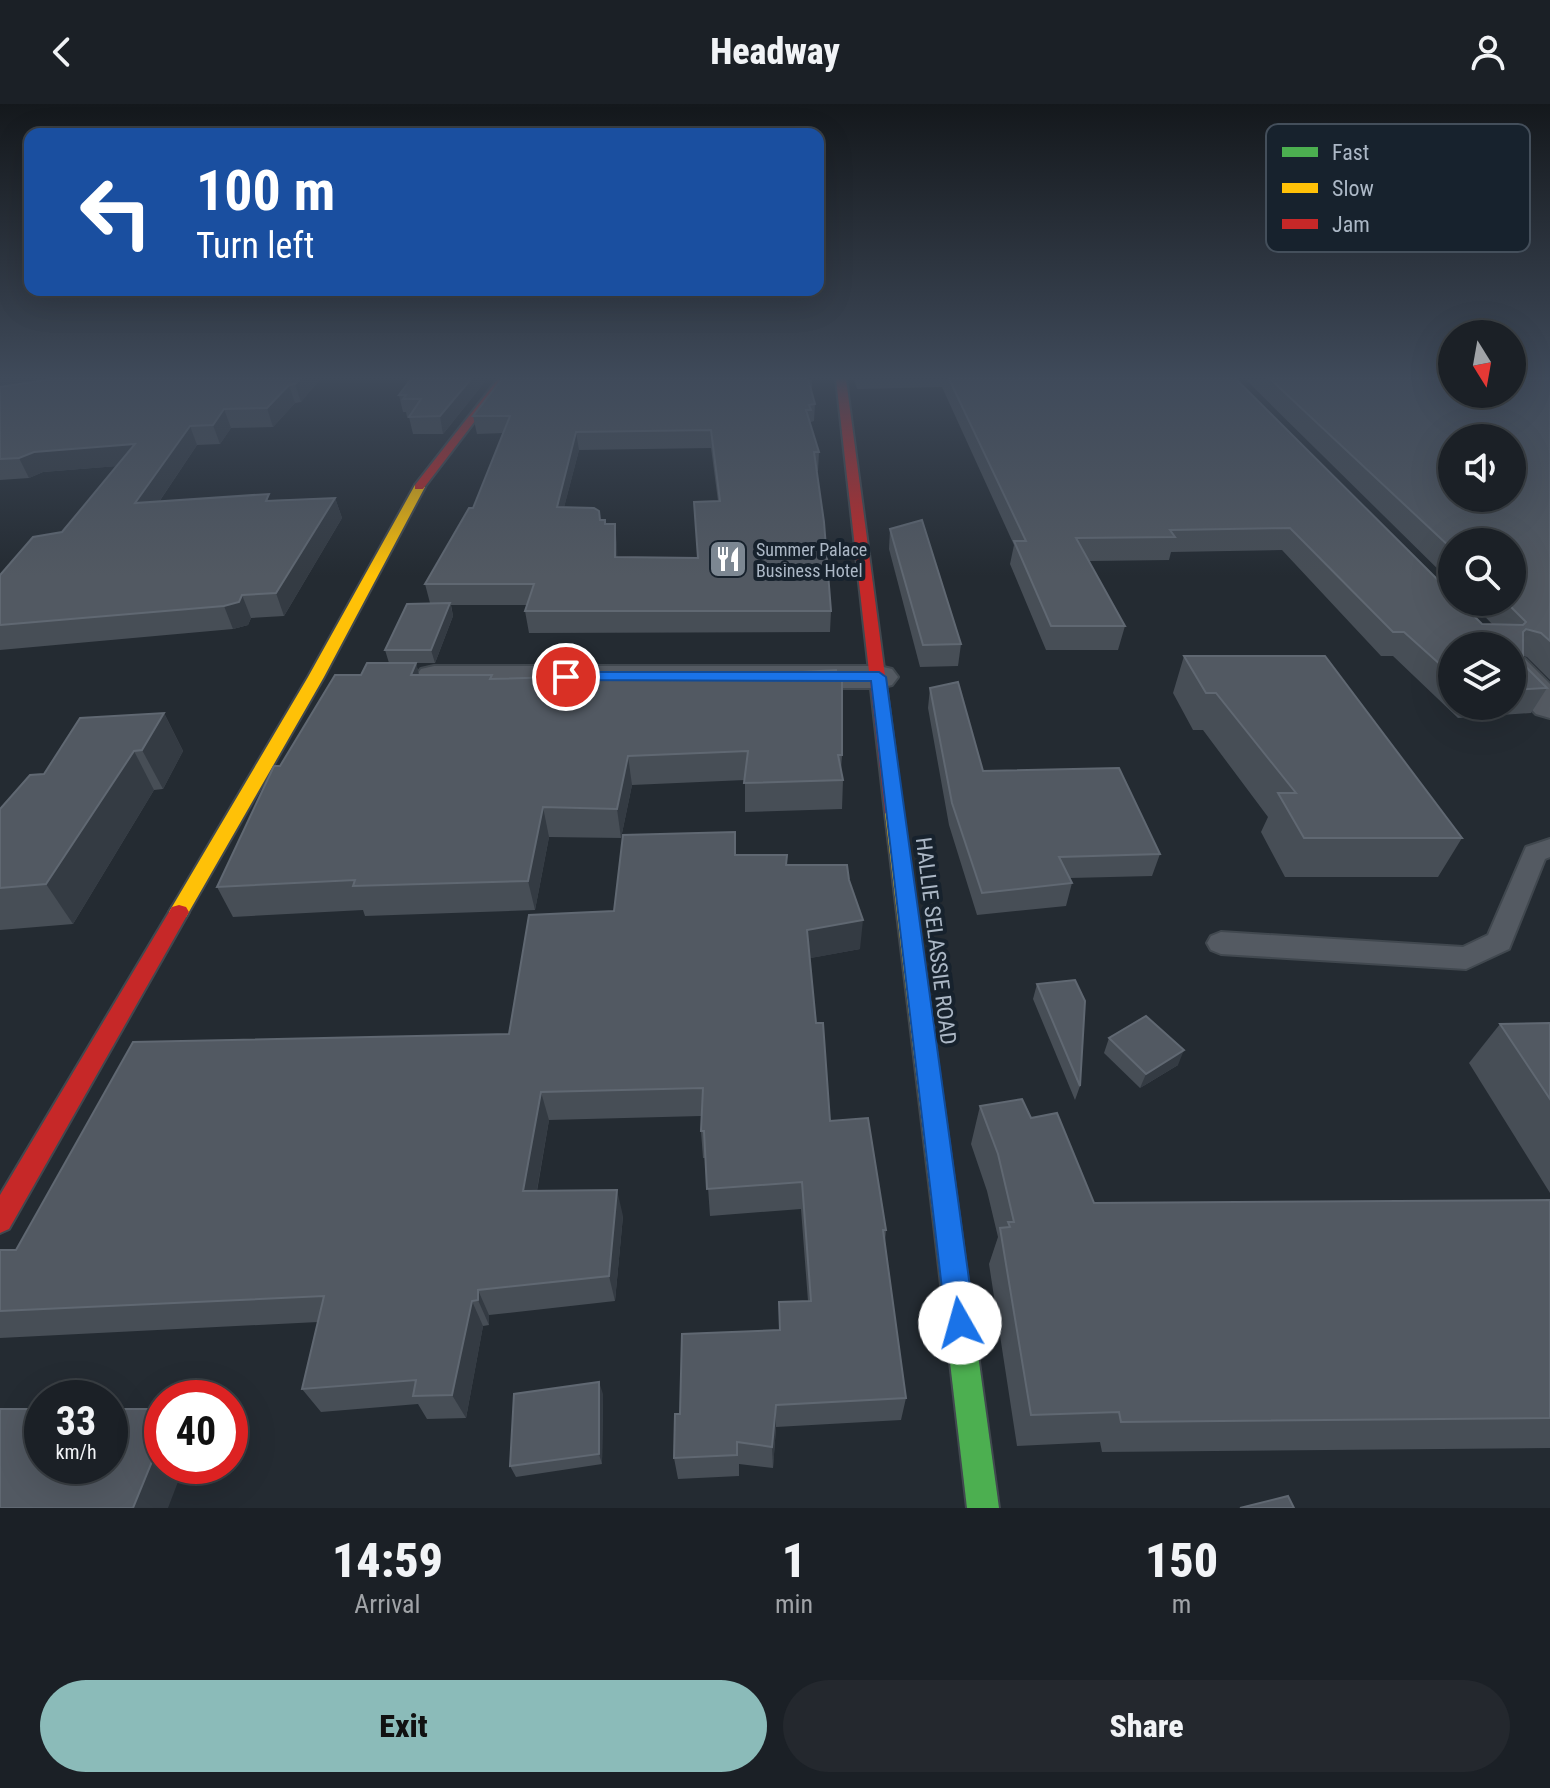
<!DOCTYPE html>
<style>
body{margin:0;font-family:"Roboto Condensed",sans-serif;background:#24282e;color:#f1f3f6;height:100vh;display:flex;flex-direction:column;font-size:30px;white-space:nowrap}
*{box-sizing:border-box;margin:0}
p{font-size:26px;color:#a0a3a7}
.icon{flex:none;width:44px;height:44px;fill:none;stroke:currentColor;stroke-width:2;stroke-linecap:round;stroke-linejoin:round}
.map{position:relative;height:1404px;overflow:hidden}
.panel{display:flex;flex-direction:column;background:#1b2026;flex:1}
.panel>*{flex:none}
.guide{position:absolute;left:24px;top:24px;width:800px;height:168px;border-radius:16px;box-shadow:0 8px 32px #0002,0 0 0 2px #393e43;background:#1a4fa0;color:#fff;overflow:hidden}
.needle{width:52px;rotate:169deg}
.buttons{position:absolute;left:1438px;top:216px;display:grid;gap:16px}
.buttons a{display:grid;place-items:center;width:88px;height:88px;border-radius:50%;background:#1b2026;box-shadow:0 8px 32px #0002,0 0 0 2px #393e43;font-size:40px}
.speed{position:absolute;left:24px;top:1276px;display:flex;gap:16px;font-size:40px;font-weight:700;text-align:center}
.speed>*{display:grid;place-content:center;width:104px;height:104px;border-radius:50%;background:#1b2026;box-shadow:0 8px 32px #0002,0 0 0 2px #393e43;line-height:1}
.speed small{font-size:20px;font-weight:400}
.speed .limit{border:12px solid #d22;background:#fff;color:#111}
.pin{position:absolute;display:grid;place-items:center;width:68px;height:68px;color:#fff;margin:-34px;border:4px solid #fff;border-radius:50%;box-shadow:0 2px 8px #0007}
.me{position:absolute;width:88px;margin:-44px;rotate:353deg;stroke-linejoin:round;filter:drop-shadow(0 0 6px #0008)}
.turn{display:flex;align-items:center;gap:28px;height:168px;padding:0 40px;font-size:36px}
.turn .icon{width:104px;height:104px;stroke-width:2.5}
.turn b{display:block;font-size:56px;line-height:68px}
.eta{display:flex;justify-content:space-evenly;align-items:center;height:136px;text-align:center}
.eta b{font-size:48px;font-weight:800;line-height:56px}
.button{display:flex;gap:16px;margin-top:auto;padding:16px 40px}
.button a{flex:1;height:92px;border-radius:48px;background:#8bbbb9;color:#111;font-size:32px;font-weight:800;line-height:92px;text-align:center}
.button a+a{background:#24282e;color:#f1f3f6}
header{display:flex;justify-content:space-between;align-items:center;height:104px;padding:0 40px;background:#1b2026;font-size:36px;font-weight:800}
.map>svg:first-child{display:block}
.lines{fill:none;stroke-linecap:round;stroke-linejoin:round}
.lane-casing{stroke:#41484f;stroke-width:4}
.street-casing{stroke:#41484f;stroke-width:4}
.fast-casing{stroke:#41484f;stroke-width:4}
.slow-casing{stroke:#41484f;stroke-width:4}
.jam-casing{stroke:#41484f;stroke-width:4}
.lane{fill:#545a62;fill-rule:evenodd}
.street{fill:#545a62;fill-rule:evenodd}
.fast{fill:#4caf50;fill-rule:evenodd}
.slow{fill:#ffc107;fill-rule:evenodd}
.jam{fill:#c62828;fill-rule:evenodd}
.wall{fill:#474e56;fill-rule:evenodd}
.shaded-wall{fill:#343b43}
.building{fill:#525962;stroke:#606872;stroke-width:2;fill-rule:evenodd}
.route{fill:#1a73e8;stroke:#114b97;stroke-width:2}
.labels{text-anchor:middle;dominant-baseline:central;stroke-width:8;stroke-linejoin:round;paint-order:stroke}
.far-poi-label{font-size:18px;fill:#acb8c6;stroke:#17222d;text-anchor:start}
.street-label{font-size:22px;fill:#acb8c6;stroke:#17222d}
.key{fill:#17222d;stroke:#444f5b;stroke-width:2}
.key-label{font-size:22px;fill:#acb8c6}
</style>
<header><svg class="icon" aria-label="back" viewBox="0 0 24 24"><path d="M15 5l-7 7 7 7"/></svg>Headway<svg class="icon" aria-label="person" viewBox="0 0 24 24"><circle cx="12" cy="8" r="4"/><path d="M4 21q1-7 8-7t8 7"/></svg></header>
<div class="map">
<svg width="1550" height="1404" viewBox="0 0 1550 1404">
<rect width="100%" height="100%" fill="#242b32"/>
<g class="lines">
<g class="lane-casing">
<polygon id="lane" points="1550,735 1550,753 1545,755 1509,845 1466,865 1221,850 1211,846 1207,839 1211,832 1221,828 1463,843 1488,831 1526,743"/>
</g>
<g class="street-casing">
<g id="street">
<polygon points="1512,552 1525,555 1550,580 1550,614 1536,610 1512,585"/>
<polygon points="434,562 879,562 892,565 898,573 892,581 879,584 434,584 421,581 415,573 421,565"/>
</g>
</g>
<g class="fast-casing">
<polygon id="fast" points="946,1099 955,1103 959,1112 999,1404 967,1404 933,1112 937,1103"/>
</g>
<g class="slow-casing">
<g id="slow">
<polygon points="415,381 425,383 324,573 186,813 172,813 169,808 308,573"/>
<polygon points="894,703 903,709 959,1112 955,1121 946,1125 937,1121 933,1112 885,709"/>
</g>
</g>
<g class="jam-casing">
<g id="jam">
<polygon points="498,275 507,275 423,385 415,385 415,381"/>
<polygon points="836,275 846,275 903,709 894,715 885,709"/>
<polygon points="179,801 186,803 189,808 9,1125 0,1129 0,1091 172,803"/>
</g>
</g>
<use href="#lane" class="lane"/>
<use href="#street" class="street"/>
<use href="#fast" class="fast"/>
<use href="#slow" class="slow"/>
<use href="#jam" class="jam"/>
</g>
<g class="wall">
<polygon points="0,275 320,275 301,298 295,299 273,323 231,324 220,340 197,341 159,398 271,396 335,394 342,414 284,512 251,514 248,521 233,525 0,546 0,471 62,428 117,362 43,368 29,374 0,376"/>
<polygon points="411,275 487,275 443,330 413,330 409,313 407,313 406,308 403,308 399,291"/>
<path d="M502,275H812V286H811L815,300L814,317L811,318V321L819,348L818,367H816L831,507L830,528L529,529L525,507L527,501H451L453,512L435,559H389L385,546L430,499L425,480L473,404L503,329L477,330L473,312ZM711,344L718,397L698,454L617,453L615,420H606L605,416H600L564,403L579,346Z"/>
<path d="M854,275H1236L1482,520H1492L1471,498H1512L1452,438V479L1245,275H1550V576L1527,553L1523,552V560L1547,584L1531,609L1458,614L1393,552H1381L1282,446L1171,448L1169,456L1089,457L1125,522L1118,546H1046L1010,460L1014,441L942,283L857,285ZM1452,542H1512V602H1452Z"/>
<polygon points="890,425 961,540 958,562 920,563 889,445"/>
<polygon points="1184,552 1462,734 1438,773 1285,773 1261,728 1268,713 1203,626 1193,626 1173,589"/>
<polygon points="416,559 419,571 493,575 701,574 842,651 841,666 843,676 842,705 745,708 745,676 632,681 621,734 549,733 535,806 365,812 363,806 233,813 217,783 280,662 361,571"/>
<polygon points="930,584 983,667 1160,750 1152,772 1070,774 1072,779 1066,802 977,811 949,721 928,604"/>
<polygon points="164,609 183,647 163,685 154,686 73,820 0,826 0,705 44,670"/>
<polygon points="736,751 849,776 860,845 810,854 816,919 830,1017 886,1126 885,1138 906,1294 901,1316 776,1323 773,1364 739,1360 739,1372 678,1375 674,1354 680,1310 779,1226 779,1198 808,1197 801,1105 710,1112 706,1054 703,1054 701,1027 701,1012 549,1016 537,1087 623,1112 615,1197 489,1211 489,1221 483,1222 466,1314 427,1315 418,1300 321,1308 302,1285 318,1218 0,1234 0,1146 16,1146 509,930 614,807"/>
<polygon points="1037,880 1080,982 1075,996 1033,895"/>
<polygon points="1550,919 1550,1089 1469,959 1500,920"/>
<polygon points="1109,934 1178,961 1140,984 1104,949"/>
<polygon points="980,1002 1031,1014 1094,1099 1550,1096 1550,1344 1102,1348 1100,1338 1017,1342 989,1160 998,1133 987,1087 971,1040"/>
<polygon points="603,1290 602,1360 516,1373 510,1362"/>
</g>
<g class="shaded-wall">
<polygon points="0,275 50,275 0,284"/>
<polygon points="300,275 320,275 301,298 295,280"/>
<polygon points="471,275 487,275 443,330 440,312"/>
<polygon points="289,281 295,299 273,323 267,304"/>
<polygon points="224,305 231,324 220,340 213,321"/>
<polygon points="190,322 197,341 144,420 135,399"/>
<polygon points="576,328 579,346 559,423 557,403"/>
<polygon points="135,340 143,360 43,368 29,374 19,354 34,348"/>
<polygon points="335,394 342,414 284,512 276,489"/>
<polygon points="615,420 617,440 618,473 615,453"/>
<polygon points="242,491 251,514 248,521 233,525 224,502"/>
<polygon points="450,499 453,512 435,559 431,546"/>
<polygon points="416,559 423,587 411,571"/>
<polygon points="164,609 183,647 163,685 142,646"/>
<polygon points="134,647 154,686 73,820 46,780"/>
<polygon points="628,652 632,681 621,734 617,705"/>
<polygon points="543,703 549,733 535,806 528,777"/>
<polygon points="863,816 860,845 806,855 807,826"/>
<polygon points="1184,946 1178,961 1140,984 1146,970"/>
<polygon points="541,988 549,1016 532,1114 523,1087"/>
<polygon points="617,1086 623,1112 615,1197 609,1172"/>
<polygon points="478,1186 489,1211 489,1221 478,1196"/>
<polygon points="472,1197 483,1222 466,1314 452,1291"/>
<polygon points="599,1278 603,1290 602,1360 599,1350"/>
<polygon points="776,1301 776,1323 773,1364 772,1343"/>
<polygon points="162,1333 162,1362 184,1362 168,1404 133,1404"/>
</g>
<g class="building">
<polygon points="52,275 300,275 295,280 289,281 267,304 224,305 213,321 190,322 135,399 269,390 266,397 335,394 276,489 242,491 239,498 224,502 0,521 0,471 33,433 62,428 135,340 34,348 19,354 0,355 0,283"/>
<polygon points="411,275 471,275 440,312 409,313 421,295 403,295 406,291 399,291"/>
<path d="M502,275H808L815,300L809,301L811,306H806L819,348H814L824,418L831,507H525L534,480H425L469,404H473L510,312H473ZM711,326L720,397L694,398L698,454L615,453V420H605V416H600L599,407L594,404L557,403L576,328Z"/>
<path d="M949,275H1236L1452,490V498H1460L1482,520L1523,521L1526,518L1506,498H1512V438H1452V445L1270,275H1452V290H1512V275H1550V537L1541,529L1526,525L1523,528V560L1547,584L1512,586V542H1452V571L1404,528H1393L1290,424L1170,426L1175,433L1076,434L1125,522H1051L1014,437H1026ZM1452,334H1512V394H1452Z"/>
<polygon points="922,416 961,540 923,541 890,425"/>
<polygon points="450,499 431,546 385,546 407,500"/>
<polygon points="1184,552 1325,552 1462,734 1304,734 1278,689 1296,689 1216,589 1206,589"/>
<polygon points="367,559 416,559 411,571 492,571 490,575 701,569 700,574 836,566 837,572 842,572 842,651 838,651 843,676 744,679 748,647 628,652 617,705 543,703 528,777 353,782 355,776 217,783 274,662 280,662 335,571 361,571"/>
<polygon points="958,578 983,667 1119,664 1160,750 1059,753 1072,779 982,789 952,699 930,584"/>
<polygon points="164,609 142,646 134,647 46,780 0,784 0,705 30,671 44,670 80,614"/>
<polygon points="735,728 735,751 787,751 786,761 847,761 849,776 863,816 807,826 816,919 823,919 830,1017 868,1014 886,1126 883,1126 906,1294 776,1301 772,1343 737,1338 737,1351 674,1354 675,1310 680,1310 682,1230 780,1226 779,1198 811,1197 802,1078 707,1085 704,1027 701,1027 703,984 541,988 523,1087 617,1086 609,1172 478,1186 478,1196 472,1197 452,1291 413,1292 416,1276 302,1285 324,1192 0,1207 0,1146 16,1146 133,938 509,930 529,811 614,807 623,731"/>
<polygon points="1075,876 1085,897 1080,982 1037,880"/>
<polygon points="1146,912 1184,946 1146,970 1109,934"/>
<polygon points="1550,919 1550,995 1500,920"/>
<polygon points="1022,995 1031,1014 1057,1009 1094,1099 1550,1096 1550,1314 1121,1318 1119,1308 1031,1311 1000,1124 1010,1123 1008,1118 1014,1118 998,1050 980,1002"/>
<polygon points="599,1278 599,1350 510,1362 514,1290"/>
<polygon points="0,1305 42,1305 42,1362 110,1362 110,1305 162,1305 162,1333 133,1404 0,1404"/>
<polygon points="1288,1392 1294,1404 1240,1404"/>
</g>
<linearGradient id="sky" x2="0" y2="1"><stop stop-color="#14181c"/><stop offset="0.58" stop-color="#3f4a5a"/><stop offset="1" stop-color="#3f4a5a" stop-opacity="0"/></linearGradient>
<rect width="1550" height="472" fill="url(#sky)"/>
<polygon class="route" points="566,568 879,568 886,573 975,1219 970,1229 960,1234 950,1229 946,1219 871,577 561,576 558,573"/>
<defs>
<g id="restaurant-square" transform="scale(2)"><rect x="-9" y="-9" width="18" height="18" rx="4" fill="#7c8792" stroke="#17222d"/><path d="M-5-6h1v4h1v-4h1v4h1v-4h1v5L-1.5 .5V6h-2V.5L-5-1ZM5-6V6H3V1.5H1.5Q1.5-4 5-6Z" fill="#fff"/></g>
</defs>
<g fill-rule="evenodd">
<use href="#restaurant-square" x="728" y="455"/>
</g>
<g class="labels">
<g class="far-poi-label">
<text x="756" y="445">Summer Palace<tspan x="756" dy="21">Business Hotel</tspan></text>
</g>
<g class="street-label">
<text transform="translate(936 837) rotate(83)">HALLIE SELASSIE ROAD</text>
</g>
</g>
<rect x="1266" y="20" width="264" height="128" rx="12" class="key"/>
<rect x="1282" y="43" width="36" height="10" fill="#4caf50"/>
<rect x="1282" y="79" width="36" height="10" fill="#ffc107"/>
<rect x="1282" y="115" width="36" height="10" fill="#c62828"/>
<g class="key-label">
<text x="1332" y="56">Fast</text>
<text x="1332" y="92">Slow</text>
<text x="1332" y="128">Jam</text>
</g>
</svg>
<div class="buttons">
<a><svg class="needle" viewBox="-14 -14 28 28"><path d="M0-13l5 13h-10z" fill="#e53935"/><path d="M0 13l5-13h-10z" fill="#a0a3a7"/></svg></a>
<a><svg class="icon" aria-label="sound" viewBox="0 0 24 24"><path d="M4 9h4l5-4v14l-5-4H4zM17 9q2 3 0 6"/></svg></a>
<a><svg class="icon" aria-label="search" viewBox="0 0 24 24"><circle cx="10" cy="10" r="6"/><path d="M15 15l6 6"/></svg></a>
<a><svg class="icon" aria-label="layers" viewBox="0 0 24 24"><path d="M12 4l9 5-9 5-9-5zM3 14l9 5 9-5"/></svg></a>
</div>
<div class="speed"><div>33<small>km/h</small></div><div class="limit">40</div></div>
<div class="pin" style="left:566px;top:573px;background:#d93025"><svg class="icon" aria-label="arrive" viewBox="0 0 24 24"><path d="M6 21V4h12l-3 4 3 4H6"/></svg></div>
<svg class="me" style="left:960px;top:1219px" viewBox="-20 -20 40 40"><circle r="19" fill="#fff"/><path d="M0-13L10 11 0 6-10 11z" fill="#1a73e8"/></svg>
<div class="guide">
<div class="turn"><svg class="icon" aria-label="left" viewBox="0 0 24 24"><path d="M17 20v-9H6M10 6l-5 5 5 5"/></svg><div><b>100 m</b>Turn left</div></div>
</div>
</div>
<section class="panel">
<div class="eta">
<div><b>14:59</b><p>Arrival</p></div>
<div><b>1</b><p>min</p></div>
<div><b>150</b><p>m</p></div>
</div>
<div class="button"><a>Exit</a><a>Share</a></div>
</section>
